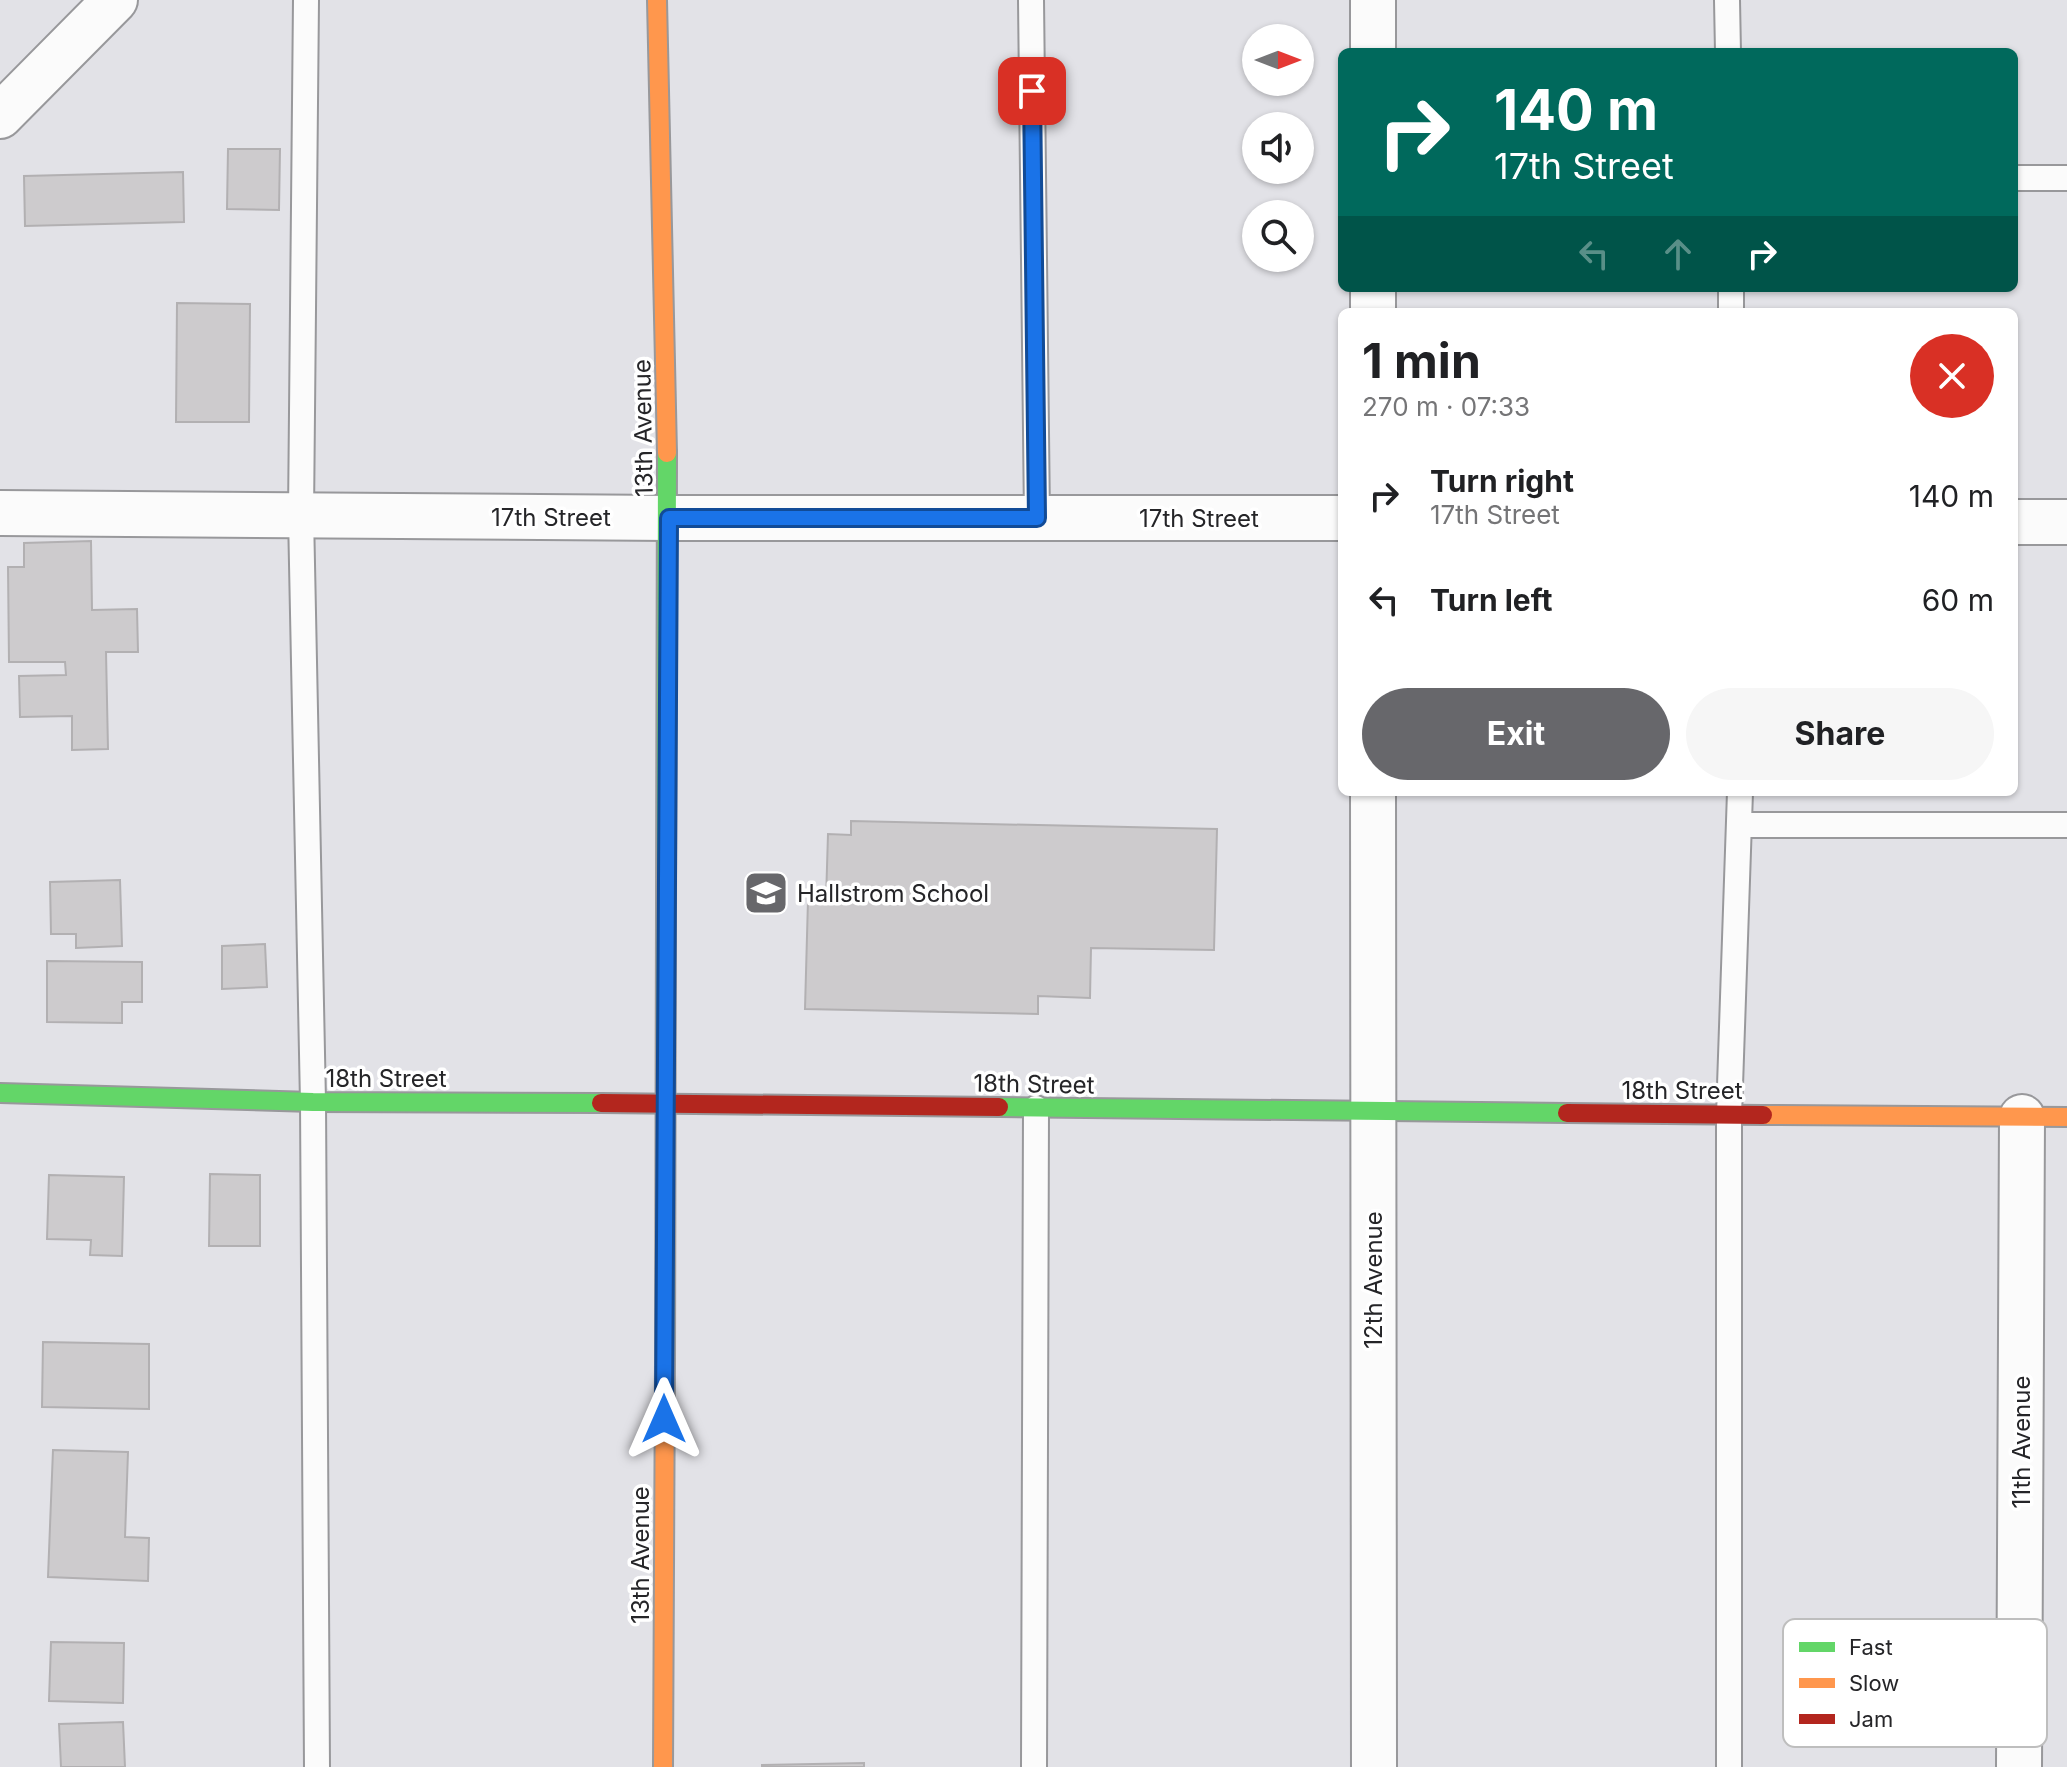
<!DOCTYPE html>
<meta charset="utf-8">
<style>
body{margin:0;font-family:Inter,sans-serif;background:#f6f6f6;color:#202124;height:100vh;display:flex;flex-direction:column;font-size:30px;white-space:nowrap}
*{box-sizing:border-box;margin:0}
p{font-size:26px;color:#757577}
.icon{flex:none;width:44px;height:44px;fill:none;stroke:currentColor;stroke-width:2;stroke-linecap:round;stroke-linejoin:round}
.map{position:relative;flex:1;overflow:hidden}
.sheet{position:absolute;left:1338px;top:308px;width:680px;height:488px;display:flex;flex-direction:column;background:#fff;border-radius:12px;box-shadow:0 2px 6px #0004}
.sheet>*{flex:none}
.guide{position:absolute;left:1338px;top:48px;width:680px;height:244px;border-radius:12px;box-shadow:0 2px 6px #0004;background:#00695c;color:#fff;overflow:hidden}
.needle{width:52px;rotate:90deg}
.tools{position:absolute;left:1242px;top:24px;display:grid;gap:16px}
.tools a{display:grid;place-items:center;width:72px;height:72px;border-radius:50%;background:#fff;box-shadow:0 2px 6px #0004;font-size:40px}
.pin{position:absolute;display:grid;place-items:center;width:68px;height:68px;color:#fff;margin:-34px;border-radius:16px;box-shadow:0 4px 12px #0006}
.me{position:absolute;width:88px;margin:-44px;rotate:0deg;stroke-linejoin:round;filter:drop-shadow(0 0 6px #0008)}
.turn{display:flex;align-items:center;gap:28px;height:168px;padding:0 24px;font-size:36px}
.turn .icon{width:104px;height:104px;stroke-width:2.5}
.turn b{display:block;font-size:56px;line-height:68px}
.lanes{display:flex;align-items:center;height:76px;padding:0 24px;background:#0003;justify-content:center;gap:40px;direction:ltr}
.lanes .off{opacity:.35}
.round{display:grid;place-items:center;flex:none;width:84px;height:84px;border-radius:42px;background:#f6f6f6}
.summary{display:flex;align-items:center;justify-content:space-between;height:136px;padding:0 24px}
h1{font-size:48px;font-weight:700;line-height:60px}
.cta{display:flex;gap:16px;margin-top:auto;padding:16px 24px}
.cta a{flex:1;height:92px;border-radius:48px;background:#67676b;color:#fff;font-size:32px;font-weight:700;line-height:92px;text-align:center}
.cta a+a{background:#f6f6f6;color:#202124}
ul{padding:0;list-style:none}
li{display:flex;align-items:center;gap:24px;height:104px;padding:0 24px}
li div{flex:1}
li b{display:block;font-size:30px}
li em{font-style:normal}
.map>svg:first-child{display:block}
.building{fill:#cdcbcd;stroke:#b2b0b2;stroke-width:2}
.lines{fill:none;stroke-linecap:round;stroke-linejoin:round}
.lane-casing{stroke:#98989b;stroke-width:28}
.street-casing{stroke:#98989b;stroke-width:48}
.fast-casing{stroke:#98989b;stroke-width:22}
.slow-casing{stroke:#98989b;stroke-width:22}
.jam-casing{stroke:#98989b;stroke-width:22}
.lane{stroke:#fbfbfb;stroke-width:24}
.street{stroke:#fbfbfb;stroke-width:44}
.fast{stroke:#63d668;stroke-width:18}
.slow{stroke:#ff974d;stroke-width:18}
.jam{stroke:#b3261e;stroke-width:18}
.route-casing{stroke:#114b97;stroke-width:20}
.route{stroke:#1a73e8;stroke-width:14}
.labels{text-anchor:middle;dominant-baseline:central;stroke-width:7;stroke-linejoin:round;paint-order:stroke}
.street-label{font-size:24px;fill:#252528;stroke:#fff}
.poi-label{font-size:24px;fill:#252528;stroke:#fff;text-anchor:start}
.key{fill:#fff;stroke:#bebebe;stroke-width:2}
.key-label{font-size:22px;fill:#252528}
</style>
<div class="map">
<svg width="2067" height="1767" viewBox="0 0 2067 1767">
<rect width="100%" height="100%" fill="#e2e2e7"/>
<g class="building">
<polygon points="228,149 280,149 279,210 227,209"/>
<polygon points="183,172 184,222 25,226 24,176"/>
<polygon points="177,303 250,304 249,422 176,422"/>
<polygon points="91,541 92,610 137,609 138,652 106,652 108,749 72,750 72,716 20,717 19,676 66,675 65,662 9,662 8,567 24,567 24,543"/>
<polygon points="851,821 1217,829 1214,950 1091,948 1090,998 1038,996 1038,1014 805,1009 808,900 826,900 828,834 851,835"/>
<polygon points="120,880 122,946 76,948 76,934 51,934 50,882"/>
<polygon points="265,944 267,987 222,989 222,946"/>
<polygon points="47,961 142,962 142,1002 122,1002 122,1023 47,1022"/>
<polygon points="210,1174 260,1175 260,1246 209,1246"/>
<polygon points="49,1175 124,1177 122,1256 90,1255 91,1240 47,1239"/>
<polygon points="43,1342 149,1344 149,1409 42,1407"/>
<polygon points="53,1450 128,1452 125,1537 149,1538 148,1581 48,1577"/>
<polygon points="51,1642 124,1643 123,1703 49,1701"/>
<polygon points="123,1722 125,1767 61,1767 59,1724"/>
<polygon points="864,1763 864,1767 762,1767 762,1765"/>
</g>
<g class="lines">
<g class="lane-casing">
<g id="lane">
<polyline points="306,0 301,515 313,1102 317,1767"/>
<polyline points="1031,0 1037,518"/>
<polyline points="1727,0 1728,52"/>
<polyline points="2014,178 2067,178"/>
<polyline points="1731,288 1731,312"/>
<polyline points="1740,825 2067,825"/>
<polyline points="1034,1767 1036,1108"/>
<polyline points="1729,1767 1729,1115 1740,792"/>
</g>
</g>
<g class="street-casing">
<g id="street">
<polyline points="1373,0 1373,52"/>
<polyline points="0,116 115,0"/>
<polyline points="1373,288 1373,312"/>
<polyline points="0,513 669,518 1342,518"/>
<polyline points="2014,522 2067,522"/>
<polyline points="1373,792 1374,1767"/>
<polyline points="2019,1767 2022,1117"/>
</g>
</g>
<g class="fast-casing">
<g id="fast">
<polyline points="0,1093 313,1102 601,1103"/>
<polyline points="999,1107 1567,1113"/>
<polyline points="665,1363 667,453"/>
</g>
</g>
<g class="slow-casing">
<g id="slow">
<polyline points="657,0 667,453"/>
<polyline points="1763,1115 2067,1117"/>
<polyline points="663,1767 665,1363"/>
</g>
</g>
<g class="jam-casing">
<g id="jam">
<polyline points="601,1103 999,1107"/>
<polyline points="1567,1113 1763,1115"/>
</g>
</g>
<use href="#lane" class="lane"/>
<use href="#street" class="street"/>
<use href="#fast" class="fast"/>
<use href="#slow" class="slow"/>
<use href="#jam" class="jam"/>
</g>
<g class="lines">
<g class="route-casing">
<polyline id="route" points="664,1419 669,518 1037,518 1032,91"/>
</g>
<use href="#route" class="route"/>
</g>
<defs>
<g id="school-square" transform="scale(2.3)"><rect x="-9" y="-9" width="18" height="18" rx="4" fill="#67676b" stroke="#fff"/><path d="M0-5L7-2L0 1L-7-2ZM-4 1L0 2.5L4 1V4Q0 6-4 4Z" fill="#fff"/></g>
</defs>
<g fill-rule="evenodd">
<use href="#school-square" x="766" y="893"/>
</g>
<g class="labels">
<g class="street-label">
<text transform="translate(643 428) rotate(-91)">13th Avenue</text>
<text x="551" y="517">17th Street</text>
<text x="1199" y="518">17th Street</text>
<text x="386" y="1078">18th Street</text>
<text transform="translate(1034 1084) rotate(1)">18th Street</text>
<text x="1682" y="1090">18th Street</text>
<text transform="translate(1373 1280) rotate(-90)">12th Avenue</text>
<text transform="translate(2021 1442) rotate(-90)">11th Avenue</text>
<text transform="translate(640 1555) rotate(-90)">13th Avenue</text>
</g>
<g class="poi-label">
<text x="797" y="893">Hallstrom School</text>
</g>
</g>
<rect x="1783" y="1619" width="264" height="128" rx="12" class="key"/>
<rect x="1799" y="1642" width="36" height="10" fill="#63d668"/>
<rect x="1799" y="1678" width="36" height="10" fill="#ff974d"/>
<rect x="1799" y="1714" width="36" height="10" fill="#b3261e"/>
<g class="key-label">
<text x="1849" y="1655">Fast</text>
<text x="1849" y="1691">Slow</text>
<text x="1849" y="1727">Jam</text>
</g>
</svg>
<div class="tools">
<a><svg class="needle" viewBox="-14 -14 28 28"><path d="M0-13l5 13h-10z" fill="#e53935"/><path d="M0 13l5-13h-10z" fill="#757577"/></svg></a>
<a><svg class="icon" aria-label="sound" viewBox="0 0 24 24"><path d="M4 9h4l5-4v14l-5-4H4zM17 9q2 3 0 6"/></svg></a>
<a><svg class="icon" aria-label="search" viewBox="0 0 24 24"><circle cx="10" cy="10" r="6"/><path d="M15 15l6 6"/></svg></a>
</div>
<div class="pin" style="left:1032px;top:91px;background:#d93025"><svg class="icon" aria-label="arrive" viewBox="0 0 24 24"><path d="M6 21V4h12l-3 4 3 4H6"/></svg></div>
<svg class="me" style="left:664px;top:1419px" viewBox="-20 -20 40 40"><path d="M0-17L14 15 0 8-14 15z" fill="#1a73e8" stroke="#fff" stroke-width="4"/></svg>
<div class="guide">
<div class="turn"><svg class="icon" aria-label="right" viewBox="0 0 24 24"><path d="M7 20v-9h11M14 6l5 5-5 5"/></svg><div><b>140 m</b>17th Street</div></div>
<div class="lanes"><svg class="icon off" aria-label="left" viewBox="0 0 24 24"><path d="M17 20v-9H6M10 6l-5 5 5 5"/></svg><svg class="icon off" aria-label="ahead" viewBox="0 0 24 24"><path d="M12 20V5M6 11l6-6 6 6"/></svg><svg class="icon" aria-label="right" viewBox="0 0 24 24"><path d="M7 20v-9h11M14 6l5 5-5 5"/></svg></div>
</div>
<section class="sheet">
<div class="summary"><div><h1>1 min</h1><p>270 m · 07:33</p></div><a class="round" style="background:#d93025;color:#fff"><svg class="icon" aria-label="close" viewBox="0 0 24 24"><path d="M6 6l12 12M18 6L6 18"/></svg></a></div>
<ul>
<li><svg class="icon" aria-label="right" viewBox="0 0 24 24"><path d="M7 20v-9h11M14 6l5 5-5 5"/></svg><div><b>Turn right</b><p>17th Street</p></div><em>140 m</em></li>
<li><svg class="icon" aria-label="left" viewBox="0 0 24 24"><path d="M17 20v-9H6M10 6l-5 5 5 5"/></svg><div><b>Turn left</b></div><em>60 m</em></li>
</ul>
<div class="cta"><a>Exit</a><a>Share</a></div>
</section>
</div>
